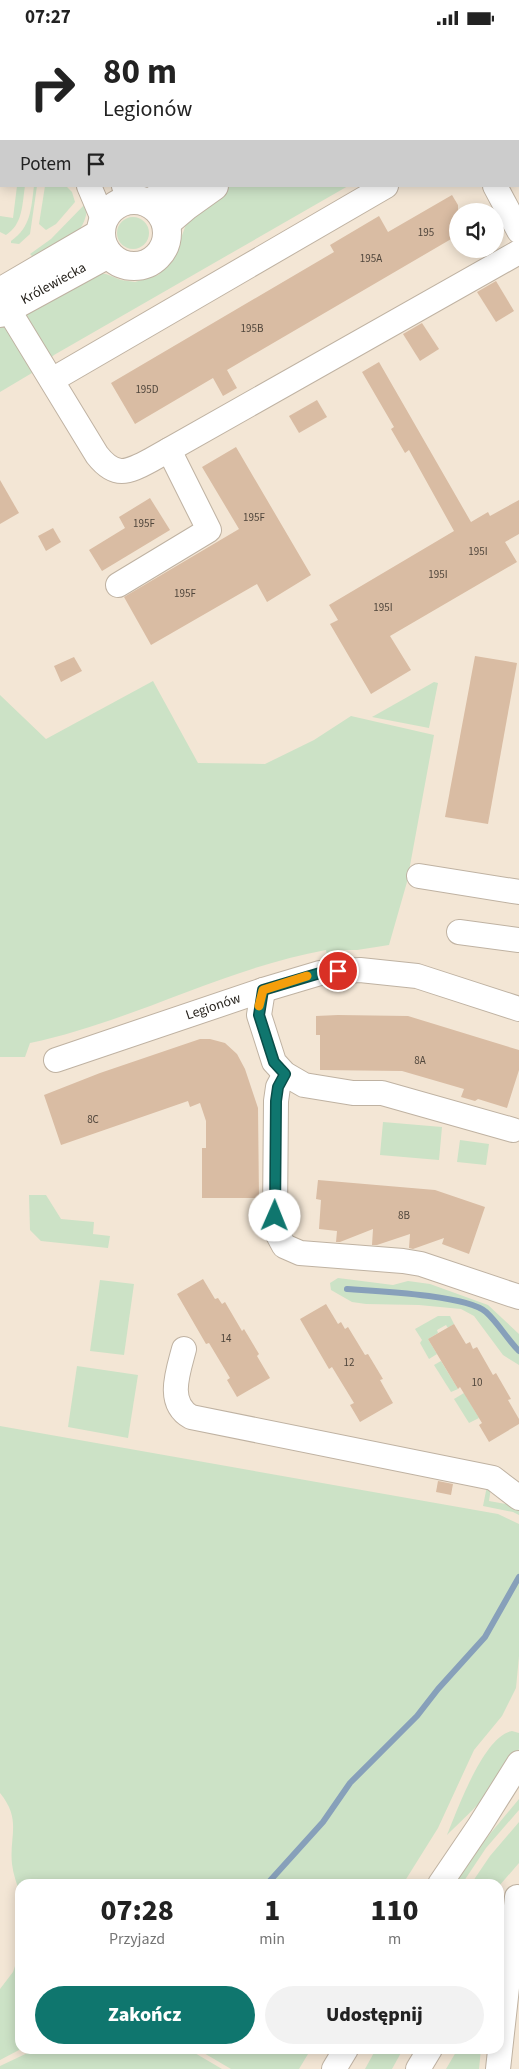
<!DOCTYPE html>
<html lang="pl">
<meta charset="utf-8">
<style>
body{margin:0;font-family:"Source Sans 3",sans-serif;background:#f2f2f2;color:#222;height:100vh;display:flex;flex-direction:column;font-size:19px;white-space:nowrap}
*{box-sizing:border-box;margin:0}
p{font-size:16px;color:#767676}
.icon{flex:none;width:28px;height:28px;fill:none;stroke:currentColor;stroke-width:2;stroke-linecap:round;stroke-linejoin:round}
.map{position:relative;flex:1;overflow:hidden}
.panel{position:absolute;left:15px;top:1844px;width:489px;height:175px;display:flex;flex-direction:column;background:#fff;border-radius:15px;box-shadow:0 2px 12px #0003}
.panel>*{flex:none}
.top-card{position:absolute;left:0px;top:0px;width:520px;height:152px;box-shadow:0 2px 12px #0003;background:#fff;color:#222;overflow:hidden}
.controls{position:absolute;left:449px;top:168px;display:grid;gap:10px}
.controls a{display:grid;place-items:center;width:55px;height:55px;border-radius:50%;background:#fff;box-shadow:0 2px 12px #0003;font-size:25px}
.pin{position:absolute;display:grid;place-items:center;width:42px;height:42px;color:#fff;margin:-21px;border:2px solid #fff;border-radius:50%;box-shadow:0 1px 5px #0007}
.me{position:absolute;width:55px;margin:-28px;rotate:1deg;stroke-linejoin:round;filter:drop-shadow(0 0 4px #0008)}
.turn{display:flex;align-items:center;gap:18px;height:105px;padding:0 20px;font-size:22px}
.turn .icon{width:65px;height:65px;stroke-width:2.5}
.turn b{display:block;font-size:35px;line-height:42px}
.then{display:flex;align-items:center;height:48px;padding:0 20px;background:#0003;gap:10px;font-size:19px}
.eta{display:flex;justify-content:space-evenly;align-items:center;height:85px;text-align:center}
.eta b{font-size:30px;font-weight:800;line-height:35px}
.action{display:flex;gap:10px;margin-top:auto;padding:10px 20px}
.action a{flex:1;height:58px;border-radius:30px;background:#0f766e;color:#fff;font-size:20px;font-weight:800;line-height:58px;text-align:center}
.action a+a{background:#f2f2f2;color:#222}
.status{display:flex;justify-content:space-between;align-items:center;height:35px;padding:0 25px;background:#fff;direction:ltr}
.status svg{height:14px;fill:currentColor}
.map>svg:first-child{display:block}
.green{fill:#cce2c6}
.lines{fill:none;stroke-linecap:round;stroke-linejoin:round}
.stream{stroke:#87a0ba;stroke-width:6}
.building{fill:#d9bca3}
.minor-casing{stroke:#bfb2a2;stroke-width:26}
.major-casing{stroke:#bfb2a2;stroke-width:30}
.minor{stroke:#fff;stroke-width:24}
.major{stroke:#fff;stroke-width:28}
.route-casing{stroke:#0a4d48;stroke-width:12}
.route{stroke:#0f766e;stroke-width:9}
.slow{stroke:#f59e0b;stroke-width:9}
.labels{text-anchor:middle;dominant-baseline:central;stroke-width:4;stroke-linejoin:round;paint-order:stroke}
.number-label{font-size:11px;fill:#50463c}
.street-label{font-size:14px;fill:#231f19;stroke:#fef4e6}
</style>
<div class="status"><b>07:27</b><svg viewBox="0 0 49 12"><path d="M0 12V9h3v3zM5 12V6h3v6zM10 12V3h3v9zM15 12V0h3v12zM26 1h20v11H26zM47 4h2v5h-2z"/></svg></div>
<div class="map">
<svg width="519" height="2034" viewBox="0 0 519 2034">
<rect width="100%" height="100%" fill="#f3e6d5"/>
<g class="green">
<polygon points="84,0 420,0 84,1"/>
<path d="M17,151H25C22,170 23,189 6,200L0,197V181L13,183Z"/>
<path d="M34,151H37L30,199L19,209L11,208V206C31,192 31,174 34,151Z"/>
<polygon points="45,151 66,151 72,157 75,167 56,189 46,195 39,189"/>
<polygon points="226,151 348,151 54,320 37,335 0,357 0,286 91,238 106,239 121,245 135,247 158,240 173,226 190,178"/>
<path d="M87,167C89,201 59,212 33,222L30,219L51,204Z"/>
<circle cx="133" cy="198" r="16"/>
<path d="M153,646L198,728L265,729L314,705L351,681L434,700L407,847L389,910L357,915H338V929H328L326,915C225,933 131,987 30,1008L25,1022H0V660L46,704Z"/>
<polygon points="434,647 438,648 429,693 372,682"/>
<polygon points="383,1087 442,1092 439,1125 380,1120"/>
<polygon points="460,1105 489,1109 486,1130 457,1127"/>
<polygon points="29,1160 46,1160 61,1184 94,1187 93,1199 110,1201 108,1213 41,1206 30,1195"/>
<polygon points="338,1243 393,1250 408,1246 430,1249 488,1270 519,1299 519,1330 503,1320 474,1281 461,1274 419,1270 366,1269 352,1267 331,1255 330,1248"/>
<polygon points="100,1245 134,1249 124,1320 90,1316"/>
<polygon points="438,1281 450,1281 454,1289 448,1293 446,1290 437,1295 438,1298 428,1304 437,1319 429,1324 420,1308 422,1305 415,1294"/>
<polygon points="441,1326 458,1354 451,1357 434,1330"/>
<polygon points="77,1331 138,1340 128,1403 68,1392"/>
<polygon points="464,1358 479,1383 469,1388 454,1364"/>
<path d="M0,1391L498,1479L519,1489V1621L516,1653L502,1681L474,1715L438,1793L403,1849H20V1859C17,1849 13,1839 12,1829C9,1801 22,1785 0,1758Z"/>
<polygon points="487,1451 491,1452 489,1466 517,1471 519,1473 519,1480 513,1477 483,1471"/>
<path d="M512,1696L519,1698C519,1703 519,1708 519,1713C516,1736 464,1783 447,1800C457,1776 484,1700 512,1696Z"/>
<polygon points="519,1764 519,1775 486,1813 462,1849 453,1849 475,1817"/>
<polygon points="519,1787 519,1828 499,1851 499,1849 471,1849 490,1821"/>
<polygon points="20,1916 21,2014 0,2025 0,1954 13,1937"/>
<polygon points="36,2014 188,2014 222,2034 0,2034 0,2031"/>
<polygon points="197,2014 311,2014 299,2034 231,2034"/>
<polygon points="376,2014 403,2014 392,2034 365,2034"/>
<polygon points="451,2014 481,2014 479,2034 446,2034 456,2017"/>
</g>
<g class="lines">
<g class="stream">
<path d="M347,1254C375,1256 467,1260 486,1277C499,1289 507,1304 519,1316"/>
<polyline points="267,1849 323,1787 350,1748 417,1681 438,1654 485,1602 519,1542"/>
</g>
</g>
<g class="building">
<polygon points="452,160 458,170 458,200 227,335 237,353 223,361 213,343 135,389 111,348 334,217 330,210 379,181 388,197"/>
<polygon points="496,246 514,276 496,287 477,257"/>
<polygon points="422,288 439,314 420,326 403,299"/>
<polygon points="379,327 471,487 488,477 490,481 519,465 519,499 505,507 517,527 390,601 411,635 371,659 330,589 338,585 329,570 454,496 409,415 405,418 391,394 394,392 362,337"/>
<polygon points="317,365 327,382 299,398 289,381"/>
<polygon points="236,412 311,540 267,567 257,549 151,610 124,562 239,494 202,432"/>
<polygon points="0,445 19,478 0,489"/>
<polygon points="150,463 170,495 102,536 89,515 125,493 119,482"/>
<polygon points="53,493 61,507 46,516 38,501"/>
<polygon points="475,621 517,628 488,789 445,782"/>
<polygon points="74,622 82,636 61,647 54,631"/>
<polygon points="338,980 408,981 519,1015 519,1035 507,1073 478,1064 475,1066 461,1062 464,1054 402,1036 320,1035 320,1000 316,1000 316,981"/>
<polygon points="200,1004 210,1004 225,1008 237,1019 245,1034 258,1073 259,1163 202,1163 202,1113 206,1113 206,1086 200,1068 190,1072 188,1066 61,1110 44,1060 100,1038"/>
<polygon points="318,1145 435,1155 485,1172 469,1219 442,1209 444,1203 413,1214 409,1213 410,1199 377,1210 372,1210 373,1194 340,1207 336,1207 337,1196 319,1194 321,1165 316,1164"/>
<polygon points="203,1244 215,1264 218,1263 222,1269 225,1267 242,1296 244,1294 259,1319 257,1321 270,1343 237,1362 227,1345 230,1343 209,1308 206,1309 177,1259"/>
<polygon points="326,1269 338,1289 341,1287 345,1294 348,1292 365,1320 368,1319 383,1344 380,1345 393,1368 360,1387 350,1370 354,1368 332,1332 329,1334 300,1284"/>
<polygon points="454,1289 466,1309 470,1307 473,1314 477,1312 493,1340 496,1338 511,1364 508,1365 519,1384 519,1389 489,1407 479,1390 482,1388 460,1352 458,1354 428,1304"/>
<polygon points="438,1446 453,1449 451,1460 436,1457"/>
</g>
<g class="lines">
<g class="minor-casing">
<g id="minor">
<polyline points="74,1 74,0"/>
<polyline points="89,151 103,184"/>
<polyline points="124,151 131,165"/>
<polyline points="495,151 519,196"/>
<path d="M8,274L97,420C115,443 127,438 151,425L519,217"/>
<polyline points="52,345 386,151"/>
<polyline points="118,550 209,495 169,415"/>
<polyline points="419,841 519,857"/>
<polyline points="459,897 519,905"/>
<polyline points="263,955 259,980 274,1027 285,1039 304,1050 353,1058 382,1058 513,1095"/>
<path id="s1" d="M56,1025L263,955L320,938L360,935L417,941L519,974"/>
<polyline points="285,1039 278,1052 276,1066 275,1181 276,1196 284,1211 300,1218 403,1226 421,1229 519,1262"/>
<path d="M184,1314C178,1337 166,1368 191,1382L493,1443L519,1463"/>
<polyline points="440,1849 480,1790 519,1728"/>
<polyline points="334,2034 346,2014"/>
<polyline points="418,2034 430,2014"/>
<polyline points="498,2034 517,1862"/>
</g>
</g>
<g class="major-casing">
<g id="major">
<polyline points="445,1 447,0"/>
<polyline points="474,1 476,0"/>
<circle cx="134" cy="198" r="33"/>
<polyline points="149,168 179,151"/>
<polyline points="166,188 186,171 214,151"/>
<polyline points="0,257 101,198"/>
<path id="s2" d="M0,278L108,219"/>
</g>
</g>
<use href="#minor" class="minor"/>
<use href="#major" class="major"/>
</g>
<g class="lines">
<g class="route-casing">
<polyline id="route" points="275,1181 276,1066 278,1052 285,1039 274,1027 259,980 263,955 320,938 338,936"/>
</g>
<use href="#route" class="route"/>
<polyline class="slow" points="259,971 263,955 307,941"/>
</g>
<g class="labels">
<g class="number-label">
<text x="426" y="197">195</text>
<text x="371" y="223">195A</text>
<text x="252" y="293">195B</text>
<text x="147" y="354">195D</text>
<text x="254" y="482">195F</text>
<text x="144" y="488">195F</text>
<text x="478" y="516">195I</text>
<text x="438" y="539">195I</text>
<text x="185" y="558">195F</text>
<text x="383" y="572">195I</text>
<text x="420" y="1025">8A</text>
<text x="93" y="1084">8C</text>
<text x="404" y="1180">8B</text>
<text x="226" y="1303">14</text>
<text x="349" y="1327">12</text>
<text x="477" y="1347">10</text>
</g>
<g class="street-label">
<text stroke="none"><textPath href="#s2" startOffset="61">Królewiecka</textPath></text>
<text stroke="none"><textPath href="#s1" startOffset="166">Legionów</textPath></text>
</g>
</g>
</svg>
<div class="controls">
<a><svg class="icon" aria-label="sound" viewBox="0 0 24 24"><path d="M4 9h4l5-4v14l-5-4H4zM17 9q2 3 0 6"/></svg></a>
</div>
<div class="pin" style="left:338px;top:936px;background:#d93025"><svg class="icon" aria-label="arrive" viewBox="0 0 24 24"><path d="M6 21V4h12l-3 4 3 4H6"/></svg></div>
<svg class="me" style="left:275px;top:1181px" viewBox="-20 -20 40 40"><circle r="19" fill="#fff"/><path d="M0-13L10 11 0 6-10 11z" fill="#0f766e"/></svg>
<div class="top-card">
<div class="turn"><svg class="icon" aria-label="right" viewBox="0 0 24 24"><path d="M7 20v-9h11M14 6l5 5-5 5"/></svg><div><b>80 m</b>Legionów</div></div>
<div class="then">Potem<svg class="icon" aria-label="arrive" viewBox="0 0 24 24"><path d="M6 21V4h12l-3 4 3 4H6"/></svg></div>
</div>
<section class="panel">
<div class="eta">
<div><b>07:28</b><p>Przyjazd</p></div>
<div><b>1</b><p>min</p></div>
<div><b>110</b><p>m</p></div>
</div>
<div class="action"><a>Zakończ</a><a>Udostępnij</a></div>
</section>
</div>
